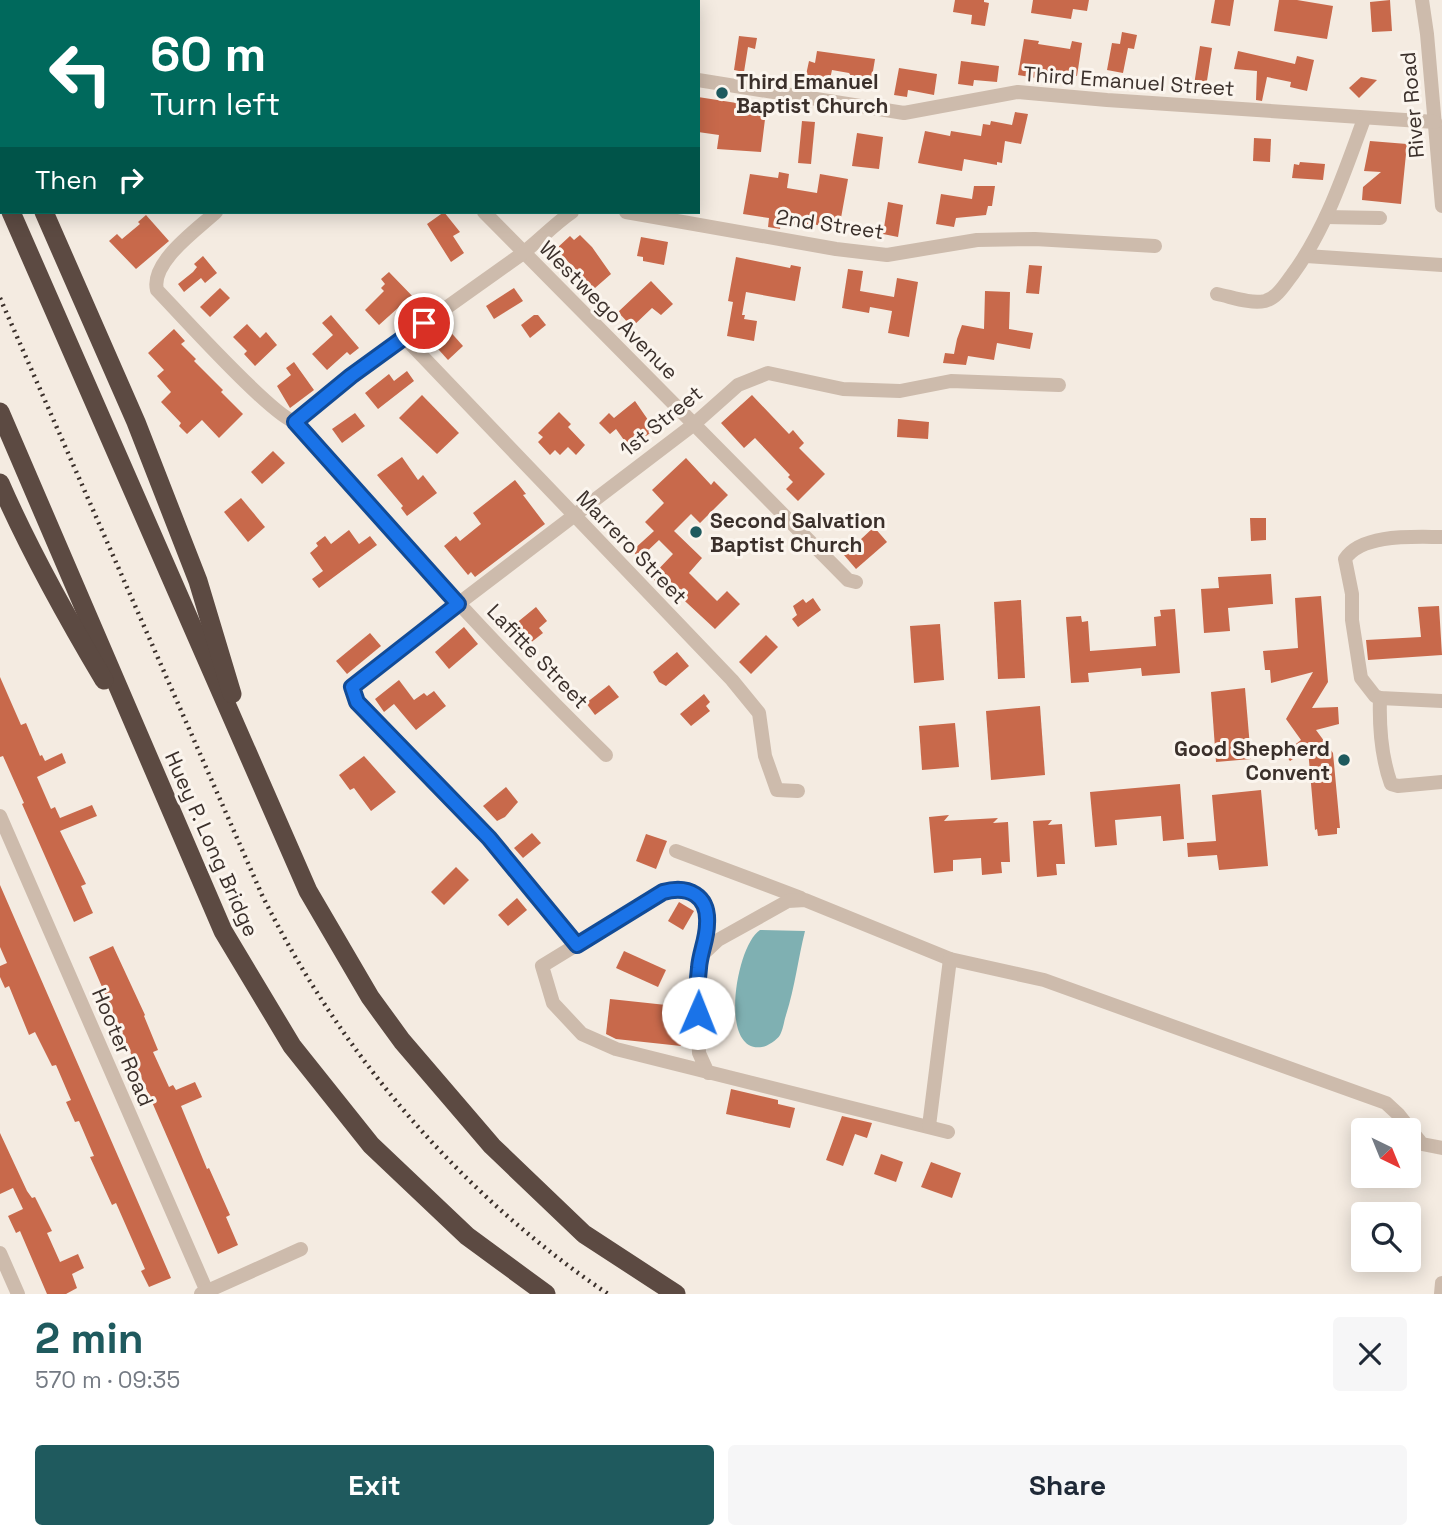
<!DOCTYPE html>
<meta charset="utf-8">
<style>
body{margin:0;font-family:"Space Grotesk",sans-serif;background:#f6f6f7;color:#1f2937;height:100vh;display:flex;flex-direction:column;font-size:26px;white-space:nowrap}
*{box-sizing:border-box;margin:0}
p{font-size:23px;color:#747a83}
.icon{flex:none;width:38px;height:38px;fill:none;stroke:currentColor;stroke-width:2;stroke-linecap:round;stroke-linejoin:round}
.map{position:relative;height:1294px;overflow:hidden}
.panel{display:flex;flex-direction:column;background:#fff;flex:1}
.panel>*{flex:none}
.guide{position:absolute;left:0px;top:0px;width:700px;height:214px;box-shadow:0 4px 18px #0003;background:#00695c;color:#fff;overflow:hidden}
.needle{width:46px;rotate:137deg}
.controls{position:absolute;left:1351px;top:1118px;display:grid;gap:14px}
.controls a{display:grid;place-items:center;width:70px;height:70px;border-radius:7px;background:#fff;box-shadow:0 4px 18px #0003;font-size:35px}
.pin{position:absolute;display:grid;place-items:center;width:60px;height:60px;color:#fff;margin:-30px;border:4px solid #fff;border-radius:50%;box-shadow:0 2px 7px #0007}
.me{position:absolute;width:77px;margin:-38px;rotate:1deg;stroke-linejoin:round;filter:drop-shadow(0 0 5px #0008)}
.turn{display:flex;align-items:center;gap:24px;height:147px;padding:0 35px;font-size:32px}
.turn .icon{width:91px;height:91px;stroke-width:2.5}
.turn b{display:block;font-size:49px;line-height:60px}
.then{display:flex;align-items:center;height:66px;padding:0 35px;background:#0003;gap:14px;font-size:26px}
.round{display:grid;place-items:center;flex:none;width:74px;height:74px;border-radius:7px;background:#f6f6f7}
.summary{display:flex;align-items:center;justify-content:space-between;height:119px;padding:0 35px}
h1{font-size:42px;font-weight:800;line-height:52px;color:#1f5a5e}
.cta{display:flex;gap:14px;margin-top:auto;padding:14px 35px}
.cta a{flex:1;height:80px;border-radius:7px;background:#1f5a5e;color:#fff;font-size:28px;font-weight:800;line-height:80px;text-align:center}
.cta a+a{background:#f6f6f7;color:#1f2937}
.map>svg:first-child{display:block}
.water{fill:#7fb0b2}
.building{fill:#c8694b}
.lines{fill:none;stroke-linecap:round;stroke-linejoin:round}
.minor{stroke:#cdbbac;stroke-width:14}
.highway{stroke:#5c4a42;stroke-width:19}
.rail{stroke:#3b302b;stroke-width:4.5;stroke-dasharray:2 5;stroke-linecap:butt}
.route-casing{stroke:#114b97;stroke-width:18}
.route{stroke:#1a73e8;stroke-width:12}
.poi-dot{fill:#1f5a5e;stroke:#fbf5ee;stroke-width:2.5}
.labels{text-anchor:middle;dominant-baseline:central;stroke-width:6;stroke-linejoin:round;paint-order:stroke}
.poi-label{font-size:21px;font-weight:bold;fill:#3b302b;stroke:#fbf5ee;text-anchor:start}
.street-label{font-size:21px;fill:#3b302b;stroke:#fbf5ee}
</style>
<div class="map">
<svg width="1442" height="1294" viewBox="0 0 1442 1294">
<rect width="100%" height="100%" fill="#f4ebe1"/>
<path class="water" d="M760,930L805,931C798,959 795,987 786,1015C784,1021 783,1030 780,1035C777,1040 768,1046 762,1047C718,1054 736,945 760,930Z"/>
<g class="building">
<polygon points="955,0 984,0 984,2 989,3 985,26 971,24 972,15 953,12"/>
<polygon points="1033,0 1089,0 1087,11 1073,9 1071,19 1031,13"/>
<polygon points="1215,0 1234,0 1230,26 1211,23"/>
<polygon points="1279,0 1297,0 1333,6 1327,39 1274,31"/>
<polygon points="1390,0 1392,31 1372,32 1370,2"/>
<polygon points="1122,32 1137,35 1134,49 1128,48 1123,73 1107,70 1112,43 1120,44"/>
<polygon points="739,36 757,38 755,49 748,47 744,72 734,70"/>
<polygon points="1024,39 1039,41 1038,44 1070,49 1072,41 1082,43 1077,76 1058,72 1057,78 1037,75 1036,78 1018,75"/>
<polygon points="1200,46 1212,48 1206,87 1194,85"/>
<polygon points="817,51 875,59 871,83 854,80 849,73 832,70 830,79 806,75 809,61 815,63"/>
<polygon points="1238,51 1295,64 1297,56 1314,60 1307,91 1290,87 1291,82 1267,77 1262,101 1256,100 1257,71 1234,69"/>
<polygon points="961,61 999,66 997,82 974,80 973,86 958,84"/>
<polygon points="899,68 937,74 934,95 908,90 907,97 894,95"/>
<polygon points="1361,77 1377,80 1359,98 1349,88"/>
<polygon points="698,97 743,104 743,108 766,111 761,152 717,149 719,135 698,132"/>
<polygon points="1015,112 1028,114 1023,136 1021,144 1005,141 1002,163 997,162 997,165 964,159 962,171 918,163 925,131 950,136 951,131 981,136 983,124 990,125 991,121 1012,125"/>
<polygon points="802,121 815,122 811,164 798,163"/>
<polygon points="857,133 883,137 879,169 852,166"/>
<polygon points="1254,138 1271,139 1270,162 1253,161"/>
<polygon points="1370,141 1407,144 1401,204 1362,200 1363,187 1381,172 1364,171"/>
<polygon points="1300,162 1325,164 1323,180 1292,178 1294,164 1299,165"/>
<polygon points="779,172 789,174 787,188 817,193 820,174 848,179 839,229 812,224 811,228 781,222 780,229 768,227 769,218 743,214 750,174 778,178"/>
<polygon points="974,186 995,186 992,206 988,206 986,215 956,218 954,227 936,224 941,194 972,199"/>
<polygon points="888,202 903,205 898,237 883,234"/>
<polygon points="444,212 460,232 453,236 464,253 451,262 427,224"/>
<polygon points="146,215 169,241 136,269 109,241 117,234 122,239 140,224 138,222"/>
<polygon points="580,235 592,247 611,274 587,295 573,276 578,272 556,249 570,236 574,240"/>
<polygon points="641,237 668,242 664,265 643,261 643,257 637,256"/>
<polygon points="203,256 217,273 205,283 201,278 184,292 178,284 193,272 197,267 194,264"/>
<polygon points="736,257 790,268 791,265 801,267 795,301 746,292 742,315 745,315 744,319 757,321 754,341 727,336 733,302 728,301"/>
<polygon points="1029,265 1042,266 1039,294 1026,293"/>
<polygon points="848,269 863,271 860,291 894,297 897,278 918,282 909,337 888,333 892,311 870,307 869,313 842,308"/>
<polygon points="389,272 419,303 407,315 399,307 379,325 365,310 384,291 381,288 385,284 381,279"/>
<polygon points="651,281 673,304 661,315 652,308 632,327 618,312"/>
<polygon points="220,288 230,298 210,317 200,307"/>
<polygon points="514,288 523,301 494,319 486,306"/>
<polygon points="985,291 1010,292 1009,329 1033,333 1030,349 997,343 994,360 968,356 966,365 943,363 945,353 954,354 957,339 962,325 984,329"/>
<polygon points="331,315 359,348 350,355 347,352 327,370 312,354 333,335 322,323"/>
<polygon points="534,315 538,315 546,325 530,338 521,325"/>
<polygon points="247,324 260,338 266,332 277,345 255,366 244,354 247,351 233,337"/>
<polygon points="447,328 463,346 448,360 430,340"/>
<polygon points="174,329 185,341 181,344 196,359 194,361 223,390 221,392 243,414 219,438 202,420 187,434 179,426 181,423 161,402 171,392 157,376 164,370 148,353"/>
<polygon points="294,362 314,390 290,408 277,386 291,375 286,368"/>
<polygon points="407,371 414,381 378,409 365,393 389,374 394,381"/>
<polygon points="422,395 459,433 437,454 399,418"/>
<polygon points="752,395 789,434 793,430 804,443 799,448 825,474 798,501 786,489 793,482 788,477 790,475 755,438 744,448 721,423"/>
<polygon points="635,401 655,430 629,447 616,429 610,434 599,423 609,413 614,418"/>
<polygon points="559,412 571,424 568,427 585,445 576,455 568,447 560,455 555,450 550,455 538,442 543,437 538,433"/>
<polygon points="355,413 365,426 342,443 332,429"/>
<polygon points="898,419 929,422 928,439 897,437"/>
<polygon points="273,451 285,463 262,484 251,472"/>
<polygon points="402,457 418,480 423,475 437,493 407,516 401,508 403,506 377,475"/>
<polygon points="686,458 711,485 714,481 728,495 700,523 691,514 674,531 702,558 689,573 717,601 727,591 740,604 715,629 673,590 668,594 651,577 673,554 659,540 640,558 632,551 654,531 645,522 664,503 652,490"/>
<polygon points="515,480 526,494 523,495 545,524 475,577 471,572 468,575 444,546 456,536 460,541 481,524 473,513"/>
<polygon points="241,498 265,527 248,542 224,512"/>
<polygon points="1250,518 1266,518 1266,540 1251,541"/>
<polygon points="874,527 887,542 856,569 844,555"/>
<polygon points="349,530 359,544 370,536 377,545 319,588 312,579 323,571 310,553 318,546 316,543 325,536 331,544"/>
<polygon points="1271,574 1273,604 1228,608 1230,631 1204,633 1201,589 1219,588 1218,577"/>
<polygon points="1321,596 1328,682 1312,708 1338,707 1339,724 1316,730 1333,753 1340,828 1337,828 1337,834 1318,836 1317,829 1315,830 1308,749 1290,761 1284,753 1301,740 1286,719 1313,672 1271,683 1270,670 1265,670 1263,651 1298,648 1295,598"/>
<polygon points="813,598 821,610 798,627 792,619 797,615 793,606 803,599 806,603"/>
<polygon points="1021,600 1025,678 998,679 994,602"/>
<polygon points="1439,606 1442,655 1368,660 1366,640 1421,637 1418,607"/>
<polygon points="536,607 547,621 539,628 543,633 529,644 514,630 517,628 514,625"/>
<polygon points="1175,609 1180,673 1142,676 1141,668 1088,673 1089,682 1071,683 1066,617 1081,616 1082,622 1088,621 1090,651 1156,646 1154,617 1161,616 1160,610"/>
<polygon points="940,624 944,680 914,683 910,626"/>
<polygon points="464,627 478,644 449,669 435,652"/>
<polygon points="370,633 381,646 347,674 336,661"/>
<polygon points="766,635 778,647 751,674 739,662"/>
<polygon points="677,652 689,666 666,686 659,682 653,672"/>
<polygon points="0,677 21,725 26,723 40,756 42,755 45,761 62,753 66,763 37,777 51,809 55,807 60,818 92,805 97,816 60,831 86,884 81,886 93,913 74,922 22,804 24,803 3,756 0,757"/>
<polygon points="399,680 414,700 424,693 427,696 434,691 446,706 416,730 394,704 384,712 375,699"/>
<polygon points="609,685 619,697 595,715 586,703"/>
<polygon points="1245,688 1251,759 1216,762 1211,692"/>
<polygon points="704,694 710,702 706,706 710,711 691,726 680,714"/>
<polygon points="1040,706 1045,775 991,780 986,711"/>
<polygon points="955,723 959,767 922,770 919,726"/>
<polygon points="364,756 396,792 371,811 354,788 350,790 339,775"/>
<polygon points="1180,784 1184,839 1163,841 1161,816 1115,820 1117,845 1095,847 1090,792"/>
<polygon points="506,787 518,802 505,817 497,821 483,806"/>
<polygon points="1261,790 1268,866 1219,870 1217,855 1188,857 1187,843 1216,841 1212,795"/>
<polygon points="949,815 944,821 998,818 993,823 1008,822 1010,862 1001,862 1002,873 982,875 981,858 953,860 953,871 934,873 929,817"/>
<polygon points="1052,820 1048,825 1062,824 1065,864 1056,864 1057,875 1037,877 1033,821"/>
<polygon points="532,833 541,843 523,858 514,848"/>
<polygon points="646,834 667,841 656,869 636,861"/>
<polygon points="456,867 469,880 444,905 431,892"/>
<polygon points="0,885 171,1278 149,1287 141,1271 145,1269 116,1203 112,1205 90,1157 94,1156 79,1121 75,1122 66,1102 71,1100 56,1065 52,1066 35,1032 29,1035 9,986 5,988 0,977 0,966 7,963 0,947"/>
<polygon points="517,898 527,910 508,926 498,915"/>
<polygon points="679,902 694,911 683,930 668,921"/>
<polygon points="113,946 145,1015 144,1016 158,1050 153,1052 169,1087 173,1085 176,1090 195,1082 202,1097 181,1106 207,1169 209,1168 230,1215 226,1217 238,1245 218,1254 89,957"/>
<polygon points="624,951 666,970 658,987 616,968"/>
<polygon points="610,999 685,1007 681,1046 616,1039 606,1034"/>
<polygon points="731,1089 778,1100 778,1104 795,1108 790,1128 726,1114"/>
<polygon points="842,1116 872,1123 867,1138 855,1134 843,1166 826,1160"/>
<polygon points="0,1133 27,1191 32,1198 35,1197 52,1231 47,1233 60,1262 78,1254 84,1268 72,1274 77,1288 66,1294 47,1294 20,1231 16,1233 8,1216 23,1209 13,1188 0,1194"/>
<polygon points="881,1154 903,1162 896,1182 874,1174"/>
<polygon points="931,1162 961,1173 952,1198 921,1187"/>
</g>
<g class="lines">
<g class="minor">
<polyline points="280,0 282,2"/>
<polyline points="1422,0 1427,34 1442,206"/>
<polyline points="29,2 31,0"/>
<polyline points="92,2 94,0"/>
<polyline points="622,2 622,0"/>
<polyline points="698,80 904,113 1018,92 1107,100 1435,122"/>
<path d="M216,212C198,229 150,262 157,290C180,314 271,415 295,422C396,535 497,649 606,755"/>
<polyline points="484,212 848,580 856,582"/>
<polyline points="626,212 836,249 887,255 977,240 1035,239 1155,246"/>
<polyline points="1326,217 1380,218"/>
<polyline points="1306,256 1442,265"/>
<path d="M1217,294C1232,297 1250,304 1265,301C1277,298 1285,284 1292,275C1326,229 1344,173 1364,119"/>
<polyline points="404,337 732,680 759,713 765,756 777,790 798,791"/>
<path d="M295,422C367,363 443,310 519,256C538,242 553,225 572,212"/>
<path d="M1442,537C1415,537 1362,533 1345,559L1352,594V620L1361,678L1375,696L1380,698L1442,701"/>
<path d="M1380,698C1379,728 1381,756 1391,784L1398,786L1442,782"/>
<polyline points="0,816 208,1294"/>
<polyline points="676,851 801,898"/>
<polyline points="577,945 489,838 357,702 352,687 458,604 693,425 738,385 768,373 843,389 900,391 951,381 1059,385"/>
<polyline points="701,956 718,940 788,901 805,900 950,959"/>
<path d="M708,1073L699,1053L697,992L707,915C699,892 686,885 663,892L542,966L553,1003L582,1034L616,1049L948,1132"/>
<polyline points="929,1126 950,959 1044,980 1386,1103 1399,1115 1422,1144 1442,1148"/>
<polyline points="0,1253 18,1294"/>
<polyline points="201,1294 301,1249"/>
<polyline points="1441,1294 1442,1283"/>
</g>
<g class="highway">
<polyline points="0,110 2,114"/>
<polyline points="0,186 2,190"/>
<polyline points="11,212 308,891 370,997 402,1041 492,1146 584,1234 676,1294"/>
<polyline points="44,212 136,422 198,581 232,694"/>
<polyline points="0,412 223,931 292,1046 371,1145 467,1236 546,1294"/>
<path d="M0,483C30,552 66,616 104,680"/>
</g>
<path class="rail" d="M0,298L262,895C341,1054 460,1194 608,1294"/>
</g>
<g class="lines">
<g class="route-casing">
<path id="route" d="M424,323L351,376L295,422L458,604L352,687L357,702L489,838L577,945L663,892C688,885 709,895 707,924C707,939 700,953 699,968C697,983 697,998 698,1013"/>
</g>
<use href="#route" class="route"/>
</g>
<g class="poi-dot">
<circle cx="722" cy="93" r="7"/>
<circle cx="696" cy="532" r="7"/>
<circle cx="1344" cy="760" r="7"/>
</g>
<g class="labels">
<g class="poi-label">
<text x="736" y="81">Third Emanuel<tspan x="736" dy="24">Baptist Church</tspan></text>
<text x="710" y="520">Second Salvation<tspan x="710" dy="24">Baptist Church</tspan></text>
<text x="1330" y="748" text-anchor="end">Good Shepherd<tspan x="1330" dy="24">Convent</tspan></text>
</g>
<g class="street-label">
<text transform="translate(1129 81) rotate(4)">Third Emanuel Street</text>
<text transform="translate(1412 105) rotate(-95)">River Road</text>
<text transform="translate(830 224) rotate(8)">2nd Street</text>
<text transform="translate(609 310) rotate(45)">Westwego Avenue</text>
<text transform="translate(661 421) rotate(-39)">1st Street</text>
<text transform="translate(632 547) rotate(46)">Marrero Street</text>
<text transform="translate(538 656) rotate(46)">Lafitte Street</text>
<text transform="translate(212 844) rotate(66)">Huey P. Long Bridge</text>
<text transform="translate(123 1047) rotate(67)">Hooter Road</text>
</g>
</g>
</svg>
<div class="controls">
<a><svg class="needle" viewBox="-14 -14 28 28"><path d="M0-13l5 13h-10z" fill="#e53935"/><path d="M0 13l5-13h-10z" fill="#747a83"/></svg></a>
<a><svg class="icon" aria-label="search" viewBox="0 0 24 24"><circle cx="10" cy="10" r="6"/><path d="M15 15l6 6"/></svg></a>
</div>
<div class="pin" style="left:424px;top:323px;background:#d93025"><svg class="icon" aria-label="arrive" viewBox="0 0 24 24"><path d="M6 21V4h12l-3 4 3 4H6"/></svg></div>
<svg class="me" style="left:698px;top:1013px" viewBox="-20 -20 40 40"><circle r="19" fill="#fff"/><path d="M0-13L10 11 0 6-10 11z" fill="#1a73e8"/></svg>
<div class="guide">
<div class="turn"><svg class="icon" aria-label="left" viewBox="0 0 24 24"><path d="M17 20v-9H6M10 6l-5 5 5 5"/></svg><div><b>60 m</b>Turn left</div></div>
<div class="then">Then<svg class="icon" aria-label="right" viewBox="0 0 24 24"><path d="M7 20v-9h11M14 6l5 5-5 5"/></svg></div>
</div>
</div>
<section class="panel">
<div class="summary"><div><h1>2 min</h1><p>570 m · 09:35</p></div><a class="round"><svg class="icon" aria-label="close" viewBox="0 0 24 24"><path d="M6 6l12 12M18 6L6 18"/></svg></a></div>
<div class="cta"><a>Exit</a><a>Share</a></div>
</section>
